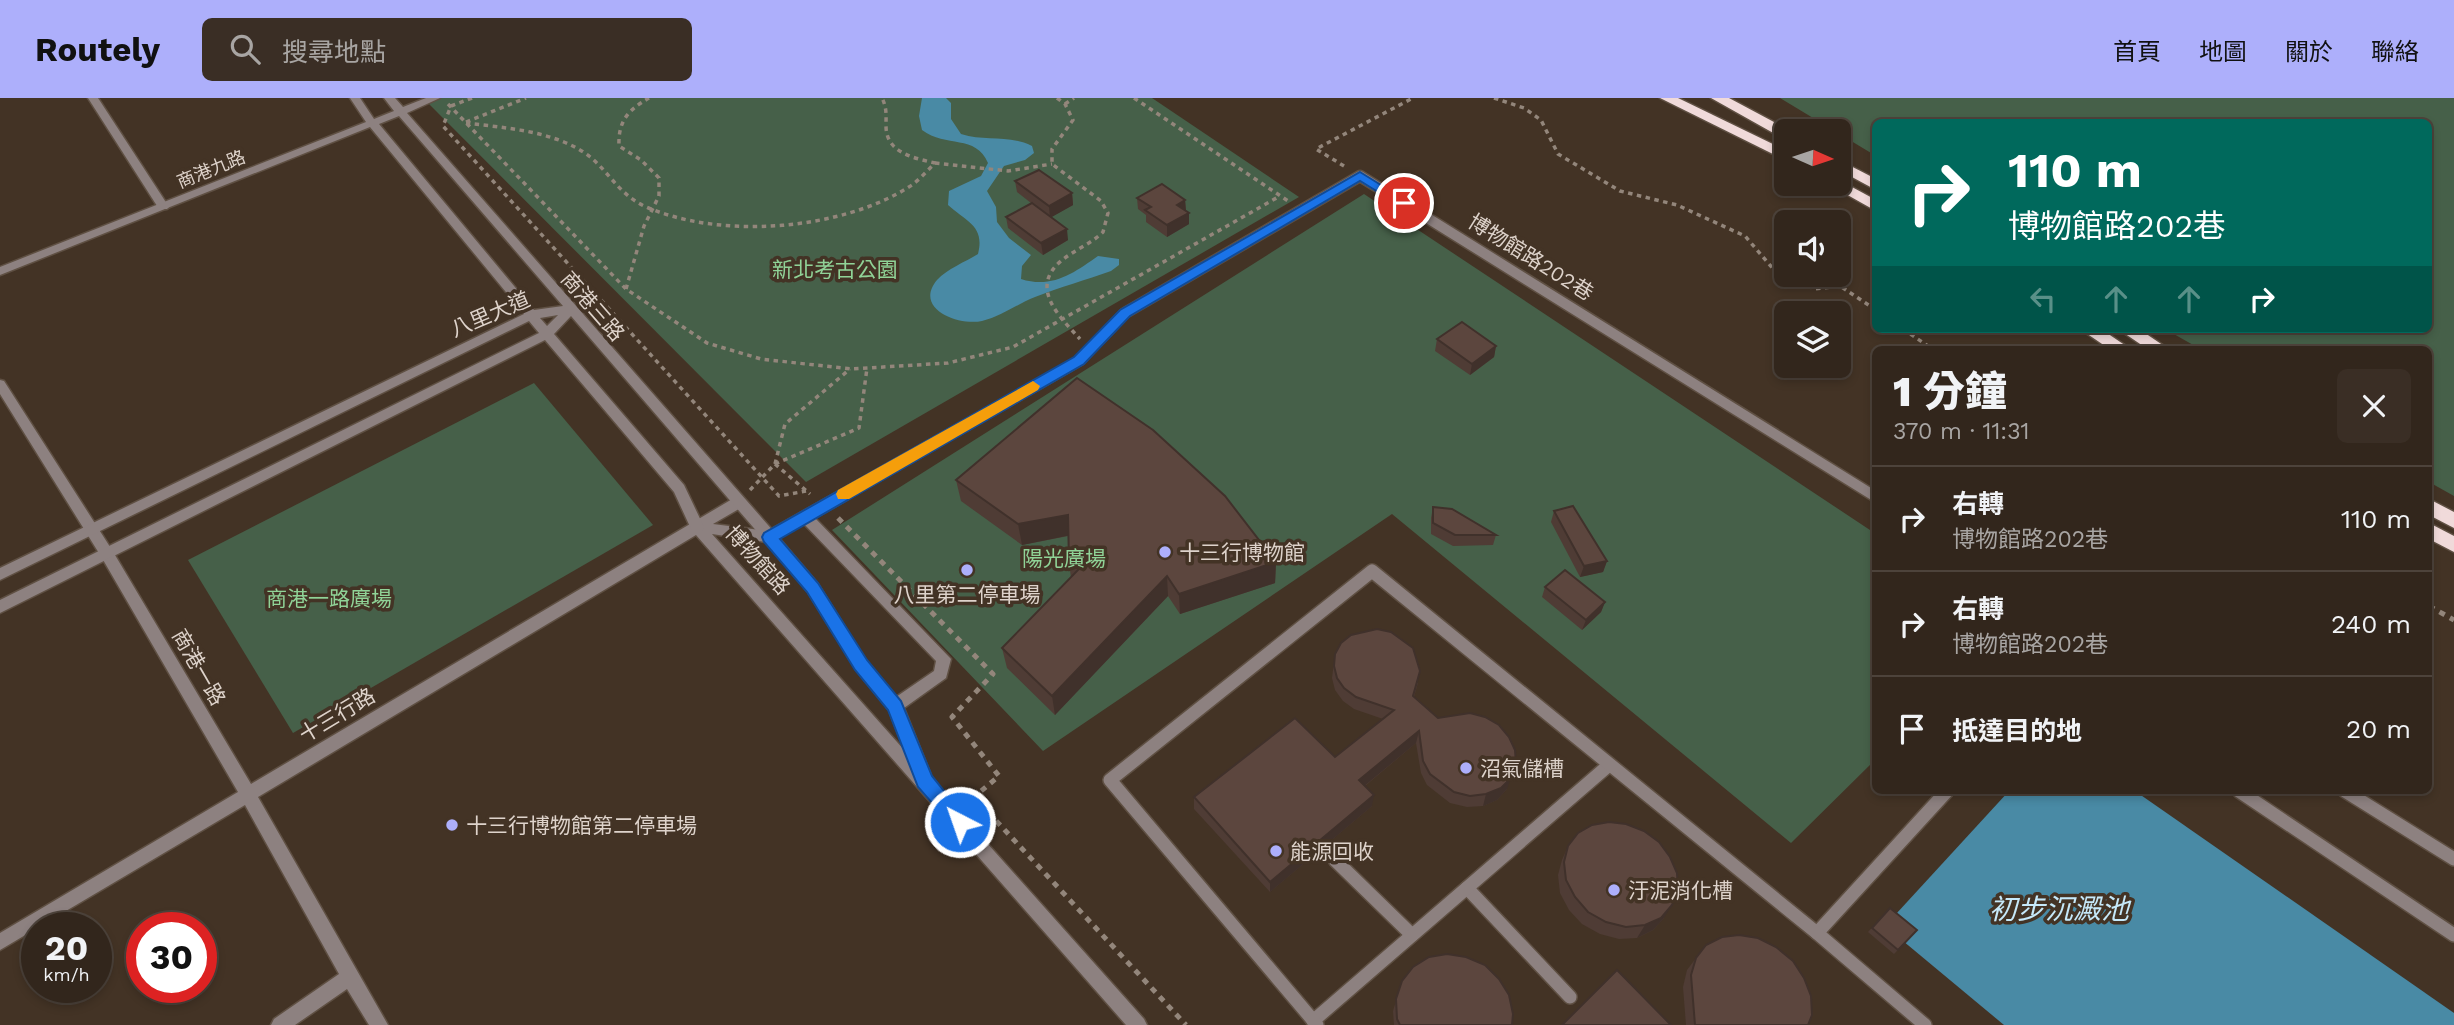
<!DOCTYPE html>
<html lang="zh-TW">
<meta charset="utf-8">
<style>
body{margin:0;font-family:"Work Sans","Noto Sans TC",sans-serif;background:#3a2e25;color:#f1f3f6;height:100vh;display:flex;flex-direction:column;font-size:26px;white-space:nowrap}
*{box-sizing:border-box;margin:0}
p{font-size:23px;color:#a8a5a3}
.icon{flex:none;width:38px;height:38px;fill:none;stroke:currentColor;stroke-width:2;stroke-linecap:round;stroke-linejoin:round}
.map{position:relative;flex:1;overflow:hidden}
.side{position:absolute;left:1872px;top:248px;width:560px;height:448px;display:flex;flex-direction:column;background:#32261c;border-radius:10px;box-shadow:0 4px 10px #0003,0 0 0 2px #4d433b}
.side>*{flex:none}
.banner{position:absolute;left:1872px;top:21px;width:560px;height:214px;border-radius:10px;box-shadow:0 4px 10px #0003,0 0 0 2px #4d433b;background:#00695c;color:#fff;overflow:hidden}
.needle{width:46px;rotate:93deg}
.fabs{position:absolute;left:1774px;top:21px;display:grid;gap:14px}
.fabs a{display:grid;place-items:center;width:77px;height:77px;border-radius:10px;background:#32261c;box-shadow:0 4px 10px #0003,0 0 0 2px #4d433b;font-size:35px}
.speed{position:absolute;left:21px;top:814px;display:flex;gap:14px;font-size:35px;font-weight:700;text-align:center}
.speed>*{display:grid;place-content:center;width:91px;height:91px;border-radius:50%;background:#32261c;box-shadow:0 4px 10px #0003,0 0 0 2px #4d433b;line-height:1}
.speed small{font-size:18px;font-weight:400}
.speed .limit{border:10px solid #d22;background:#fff;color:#111}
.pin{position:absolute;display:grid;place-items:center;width:60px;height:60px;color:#fff;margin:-30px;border:4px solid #fff;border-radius:50%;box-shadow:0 2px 7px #0007}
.me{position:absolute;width:77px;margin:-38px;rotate:319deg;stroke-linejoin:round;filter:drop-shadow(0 0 5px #0008)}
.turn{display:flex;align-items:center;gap:24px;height:147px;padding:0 21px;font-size:32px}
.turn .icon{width:91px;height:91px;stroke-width:2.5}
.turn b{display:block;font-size:49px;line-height:60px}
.lanes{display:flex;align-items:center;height:66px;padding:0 21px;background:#0003;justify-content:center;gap:35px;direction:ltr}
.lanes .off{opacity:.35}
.round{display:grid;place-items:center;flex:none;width:74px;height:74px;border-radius:10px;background:#3a2e25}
.summary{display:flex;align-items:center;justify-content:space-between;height:119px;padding:0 21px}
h1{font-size:42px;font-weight:800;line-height:52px}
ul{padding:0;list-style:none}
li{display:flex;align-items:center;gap:21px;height:105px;padding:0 21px;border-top:2px solid #4d433b}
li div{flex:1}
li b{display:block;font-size:26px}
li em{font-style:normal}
header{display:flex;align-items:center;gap:42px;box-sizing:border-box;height:98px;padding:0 35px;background:#adaffb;color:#111}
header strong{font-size:33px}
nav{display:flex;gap:38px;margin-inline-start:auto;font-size:24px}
.search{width:490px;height:63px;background:#3a2e25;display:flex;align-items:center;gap:18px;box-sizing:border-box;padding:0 24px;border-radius:10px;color:#a8a5a3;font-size:26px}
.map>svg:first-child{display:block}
.green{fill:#466049}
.water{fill:#498aa5}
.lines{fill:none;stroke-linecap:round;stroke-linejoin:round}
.service-far1-casing{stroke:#5f5043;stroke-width:13}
.service-casing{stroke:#5f5043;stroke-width:16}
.minor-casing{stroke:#5f5043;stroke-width:3}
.tertiary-casing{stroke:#5f5043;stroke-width:3}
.trunk-casing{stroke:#5f5043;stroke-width:3}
.path-far1{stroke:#93867b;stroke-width:3.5;stroke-dasharray:4.5 4.5;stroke-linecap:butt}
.path{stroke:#93867b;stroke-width:5;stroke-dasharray:6 6;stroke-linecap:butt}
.service-far1{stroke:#8d8180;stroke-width:10}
.service{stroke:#8d8180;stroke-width:13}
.minor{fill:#8d8180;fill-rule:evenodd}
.tertiary{fill:#8d8180;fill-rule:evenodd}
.trunk{fill:#f0dada;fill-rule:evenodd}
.wall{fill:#4f3c35}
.shaded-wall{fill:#40312b}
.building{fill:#5c463e;stroke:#40312b;stroke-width:2}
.route{fill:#1a73e8;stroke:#114b97;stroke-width:2}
.slow{fill:#f59e0b}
.poi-dot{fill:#adaffb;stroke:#433325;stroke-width:2.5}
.labels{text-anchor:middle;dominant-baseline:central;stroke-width:7;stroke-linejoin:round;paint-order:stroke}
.far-street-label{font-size:18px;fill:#ded3cb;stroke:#433325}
.street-label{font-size:21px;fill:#ded3cb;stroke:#433325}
.park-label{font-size:21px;fill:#90d397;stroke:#433325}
.poi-label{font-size:21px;fill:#ded3cb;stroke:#433325;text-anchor:start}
.near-water-label{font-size:28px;font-style:italic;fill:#c6e9fa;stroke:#433325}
</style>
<header>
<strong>Routely</strong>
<div class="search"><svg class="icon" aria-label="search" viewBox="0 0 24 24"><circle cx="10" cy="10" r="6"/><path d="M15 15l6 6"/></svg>搜尋地點</div>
<nav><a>首頁</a><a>地圖</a><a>關於</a><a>聯絡</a></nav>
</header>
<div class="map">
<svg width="2454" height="927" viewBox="0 0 2454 927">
<rect width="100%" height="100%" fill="#433325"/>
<g class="green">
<polygon points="438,0 1152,0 1299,99 806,384 427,4"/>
<polygon points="1780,0 2454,0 2454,398 2429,384 2429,252 2202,252 2165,231 2429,231 2429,24 1876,24 1876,58"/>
<polygon points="1364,96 1876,436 1876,661 1791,745 1392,416 1043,653 832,432"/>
<polygon points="534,285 653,427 293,635 188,462"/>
</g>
<g class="water">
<path d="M922,0H946L951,5V21L961,36C986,44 1007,36 1032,48L1034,55L1025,62L1004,68L987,93L996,109L997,124L1009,140L1031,157L1022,168L1021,181C1052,191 1074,175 1098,158L1119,161V167L1111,173C1086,182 1060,189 1035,199C1017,206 1002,218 982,223C959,228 913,211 937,182C947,171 965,164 978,156C985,128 967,124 948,107L949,93L981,78L988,65C976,36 946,50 922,32L919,18Z"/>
<polygon points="2009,693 2135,693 2454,915 2454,927 2004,927 1885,828"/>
</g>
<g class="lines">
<g class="service-far1-casing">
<polyline id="service-far1" points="1125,215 1360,78 1876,399"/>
</g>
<g class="service-casing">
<g id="service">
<polyline points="2239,693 2454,837"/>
<polyline points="2345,693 2454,761"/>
<polyline points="1335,762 1412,837"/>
<polyline points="1467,790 1570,899"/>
<polyline points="1817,835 1947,693"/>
<polyline points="1313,923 1609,667"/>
<polyline points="1317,927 1110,682 1372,473 1817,835 1925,927"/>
</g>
</g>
<g class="minor-casing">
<g id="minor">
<polygon points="88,0 98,0 169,109 167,111 159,111"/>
<path d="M1125,211L1131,215L1129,218L1083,266L815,420L951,561L946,580L904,610L930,675L928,679L1144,921L1147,927H1126L696,437L258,699L388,927H369L347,891L295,927H271L274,921L339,876L245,707L0,852V835L238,694L102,460L0,296V282L4,283L112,452L251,686L734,400L739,399L746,404L744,408L713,426L768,433L1075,260L1121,212ZM804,426L936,563L934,573L896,599L866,563L818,486L779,440ZM712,436L766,444L808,494L856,571L889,612L905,653Z"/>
</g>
</g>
<g class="tertiary-casing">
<path id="tertiary" d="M350,0H360L374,21L394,13L384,0H395L403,9L426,0H440L407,15L775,435L777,439L775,443H765L571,218L554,236L684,387L704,429L702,433H692L674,394L545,242L0,515V502L539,235L529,223L0,482V470L524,216L370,29L0,177V169L366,24ZM399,18L563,208L534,212L379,26ZM558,217L547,228L540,220Z"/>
</g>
<g class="trunk-casing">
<g id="trunk">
<polygon points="1660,0 1678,0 1787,53 1787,63"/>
<polygon points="1711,0 1729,0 1791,33 1787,33 1787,41 1782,40"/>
<polygon points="1839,62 1876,81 1876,92 1839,72"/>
<polygon points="1839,82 1876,102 1876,113 1828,86 1839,86"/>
<polygon points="2080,231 2101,231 2132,252 2111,252"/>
<polygon points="2118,231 2139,231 2170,252 2149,252"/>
<polygon points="2429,401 2454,414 2454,430 2429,417"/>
<polygon points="2429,425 2454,438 2454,454 2429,441"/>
</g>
</g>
<g class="path-far1">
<polyline points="472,0 451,8 443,28 779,398 806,393"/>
<path d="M1057,0L1065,6L1073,22L1052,51V66L1101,103L1108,115L1103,134C1091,146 1074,152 1061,163C1029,190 1059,218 1080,241"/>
<polyline points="1134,0 1288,103"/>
<polyline points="1494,0 1524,10 1541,22 1558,56 1620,93 1677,107 1745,138 1775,173 1815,191 1840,188 1876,212"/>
<polyline points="448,6 626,191 707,245 761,261 851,271 948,265 1013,249 1280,98"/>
<polyline points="1065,6 1074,0"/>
<polyline points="466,24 526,0"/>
<path d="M466,25C506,30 556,33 589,58C609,74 619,96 644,108C719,142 842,133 912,87C920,81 928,72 935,65C914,60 886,55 886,28C886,17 887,10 882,0"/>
<polyline points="935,65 1008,73 1052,66"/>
<polyline points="1344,68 1316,51 1413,0"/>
<path d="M626,191L644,128L659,98V80L641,62L619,48C618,23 628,12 649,0"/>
<polyline points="1903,231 1934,252"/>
<polyline points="775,366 810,396"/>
<polyline points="775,366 785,326 850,271"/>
<polyline points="750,392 775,366 859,330 867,270"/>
</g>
<g class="path">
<polyline points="838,420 993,576 952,619 999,678 974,699 1186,927"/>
<polyline points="2429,508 2454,522"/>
</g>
<use href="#service-far1" class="service-far1"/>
<use href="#service" class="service"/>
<use href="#minor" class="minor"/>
<use href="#tertiary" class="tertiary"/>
<use href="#trunk" class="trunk"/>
</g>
<g class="wall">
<polygon points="1015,83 1072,95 1073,107 1051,119 1068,142 1043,157 1008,130 1006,119 1031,105 1017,94"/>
<polygon points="1137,100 1185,102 1186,113 1189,126 1167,139 1146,124 1146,117 1138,111"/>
<polygon points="1437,241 1496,248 1494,259 1470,277 1435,253"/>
<polygon points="956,382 1276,464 1275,485 1180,516 1168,498 1055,617 1007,570 1002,550 1071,480 1069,464 1068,438 1022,447 961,403"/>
<polygon points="1433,409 1496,437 1493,447 1453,448 1431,436 1431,420"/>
<polygon points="1554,413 1607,463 1603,474 1580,479 1551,424"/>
<polygon points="1545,489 1605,504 1601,514 1582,532 1542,499"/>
<polygon points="1335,556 1418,585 1414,599 1507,691 1497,702 1483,708 1467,709 1450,705 1427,687 1421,675 1416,645 1365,688 1372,708 1270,794 1194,711 1194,699 1335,659 1383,621 1354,611 1343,603 1335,592 1332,580"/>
<polygon points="1568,748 1664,820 1653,832 1637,840 1619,841 1600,836 1582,826 1569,812 1560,795 1558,777 1562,762"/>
<polygon points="1890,810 1917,832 1894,856 1868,834"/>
<polygon points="1696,860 1808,927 1686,927 1683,889 1687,872"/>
<polygon points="1402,883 1512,927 1394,927 1393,913"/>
</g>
<g class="shaded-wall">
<polygon points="1072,95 1073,107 1050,120 1049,108"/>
<polygon points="1185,102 1186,114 1177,107"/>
<polygon points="1189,115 1189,126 1167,139 1167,127"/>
<polygon points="1067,131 1068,142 1043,157 1041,145"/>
<polygon points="1496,248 1494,259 1470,277 1472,266"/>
<polygon points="1068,417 1071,437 1022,447 1018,426"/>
<polygon points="1607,463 1603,474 1580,479 1584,468"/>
<polygon points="1276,464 1275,485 1180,516 1179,496"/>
<polygon points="1167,478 1168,498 1055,617 1052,598"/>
<polygon points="1605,504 1601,514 1582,532 1586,522"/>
<polygon points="1419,633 1416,645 1357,694 1359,682"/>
<polygon points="1516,666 1507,691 1497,702 1483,708 1486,696"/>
<polygon points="1374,697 1372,708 1270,794 1270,784"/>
<polygon points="1672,807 1664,820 1653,832 1637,840 1645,827"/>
</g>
<g class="building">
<polygon points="1039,72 1072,95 1049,108 1015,83"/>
<polygon points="1162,86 1185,102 1177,107 1189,115 1167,127 1145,112 1151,109 1137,100"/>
<polygon points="1032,105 1067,131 1041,145 1006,119"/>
<polygon points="1462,224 1496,248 1472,266 1437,241"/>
<polygon points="1077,280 1153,332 1225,398 1276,464 1179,496 1167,478 1052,598 1002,550 1079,471 1069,464 1068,417 1018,426 956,382"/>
<polygon points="1573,408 1607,463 1584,468 1554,413"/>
<polygon points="1433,409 1452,411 1496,437 1455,437 1433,425"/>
<polygon points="1565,472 1605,504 1586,522 1545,489"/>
<polygon points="1377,531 1391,534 1413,550 1420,573 1413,598 1438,620 1470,615 1485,619 1499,627 1509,639 1515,652 1516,666 1511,680 1501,690 1486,696 1470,698 1454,694 1430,676 1423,663 1419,633 1359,682 1374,697 1270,784 1194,699 1295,620 1335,659 1394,612 1356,599 1344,590 1337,580 1334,568 1335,556 1341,545 1351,537"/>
<polygon points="1609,724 1626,726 1644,733 1659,744 1670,759 1677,775 1678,792 1672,807 1661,820 1645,827 1626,829 1606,824 1588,814 1575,799 1566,782 1564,764 1568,748 1578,735 1592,727"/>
<polygon points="1890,810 1917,832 1898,852 1872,830"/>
<polygon points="1739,837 1758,840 1776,849 1793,863 1804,880 1811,898 1812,917 1808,927 1695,927 1691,877 1696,860 1706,847 1722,839"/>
<polygon points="1447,856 1466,859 1485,867 1499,881 1509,897 1513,916 1512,927 1400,927 1397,921 1396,901 1402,883 1413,869 1429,859"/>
<polygon points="1617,872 1671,927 1562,927"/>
</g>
<polygon class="route" points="1360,74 1410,105 1404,109 1399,107 1360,83 1130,218 1084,266 780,441 818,485 867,562 901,603 932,678 969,724 967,730 960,732 954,730 918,689 888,612 855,572 807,494 764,444 762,439 764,435 1074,259 1120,212"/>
<polygon class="slow" points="1033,283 1040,288 1038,292 849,401 838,401 836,396 838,392"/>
<g class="poi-dot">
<circle cx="1165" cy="454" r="7"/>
<circle cx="967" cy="472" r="7"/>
<circle cx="1466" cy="670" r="7"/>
<circle cx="452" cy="727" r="7"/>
<circle cx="1276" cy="753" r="7"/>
<circle cx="1614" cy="792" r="7"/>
</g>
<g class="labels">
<g class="far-street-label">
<text transform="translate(211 71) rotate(-22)">商港九路</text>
</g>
<g class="street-label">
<text transform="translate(1531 159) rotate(32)">博物館路202巷</text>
<text transform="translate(593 208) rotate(49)">商港三路</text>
<text transform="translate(490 216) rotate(-23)">八里大道</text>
<text transform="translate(758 462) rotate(48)">博物館路</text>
<text transform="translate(199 569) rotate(60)">商港一路</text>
<text transform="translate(337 617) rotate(-31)">十三行路</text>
</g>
<g class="park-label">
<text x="835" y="171">新北考古公園</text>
<text x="1064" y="460">陽光廣場</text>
<text x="329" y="500">商港一路廣場</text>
</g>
<g class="poi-label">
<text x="1179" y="454">十三行博物館</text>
<text x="967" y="496" text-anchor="middle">八里第二停車場</text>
<text x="1480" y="670">沼氣儲槽</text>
<text x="466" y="727">十三行博物館第二停車場</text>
<text x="1290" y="753">能源回收</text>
<text x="1628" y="792">汙泥消化槽</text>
</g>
<g class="near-water-label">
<text x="2059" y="811">初步沉澱池</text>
</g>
</g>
</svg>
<div class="fabs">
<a><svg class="needle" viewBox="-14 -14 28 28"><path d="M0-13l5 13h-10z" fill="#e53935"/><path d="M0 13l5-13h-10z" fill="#a8a5a3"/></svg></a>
<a><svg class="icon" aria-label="sound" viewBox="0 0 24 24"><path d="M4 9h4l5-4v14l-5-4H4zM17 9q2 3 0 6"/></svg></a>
<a><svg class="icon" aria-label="layers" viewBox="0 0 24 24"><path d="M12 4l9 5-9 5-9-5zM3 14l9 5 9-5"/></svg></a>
</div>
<div class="speed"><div>20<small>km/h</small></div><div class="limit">30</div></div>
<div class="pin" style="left:1404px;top:105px;background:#d93025"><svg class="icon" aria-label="arrive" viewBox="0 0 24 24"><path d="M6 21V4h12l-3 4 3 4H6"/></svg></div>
<svg class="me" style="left:960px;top:724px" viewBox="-20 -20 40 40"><circle r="17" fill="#1a73e8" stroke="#fff" stroke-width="3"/><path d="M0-11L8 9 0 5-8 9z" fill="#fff"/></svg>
<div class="banner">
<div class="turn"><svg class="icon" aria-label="right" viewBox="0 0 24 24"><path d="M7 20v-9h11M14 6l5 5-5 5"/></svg><div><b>110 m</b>博物館路202巷</div></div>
<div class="lanes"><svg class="icon off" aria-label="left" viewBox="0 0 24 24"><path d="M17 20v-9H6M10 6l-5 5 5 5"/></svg><svg class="icon off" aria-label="ahead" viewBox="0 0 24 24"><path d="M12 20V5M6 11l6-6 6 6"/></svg><svg class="icon off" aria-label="ahead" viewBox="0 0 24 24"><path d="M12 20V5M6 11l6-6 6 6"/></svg><svg class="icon" aria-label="right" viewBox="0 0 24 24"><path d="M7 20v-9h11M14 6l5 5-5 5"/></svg></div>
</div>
<section class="side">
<div class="summary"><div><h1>1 分鐘</h1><p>370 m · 11:31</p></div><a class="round"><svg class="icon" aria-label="close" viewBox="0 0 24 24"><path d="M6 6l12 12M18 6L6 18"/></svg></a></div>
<ul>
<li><svg class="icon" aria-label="right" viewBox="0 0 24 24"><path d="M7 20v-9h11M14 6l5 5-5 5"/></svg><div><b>右轉</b><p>博物館路202巷</p></div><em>110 m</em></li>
<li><svg class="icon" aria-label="right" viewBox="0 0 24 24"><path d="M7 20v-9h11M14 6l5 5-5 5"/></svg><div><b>右轉</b><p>博物館路202巷</p></div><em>240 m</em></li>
<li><svg class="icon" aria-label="arrive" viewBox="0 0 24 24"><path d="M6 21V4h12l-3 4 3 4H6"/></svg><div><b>抵達目的地</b></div><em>20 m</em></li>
</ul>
</section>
</div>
